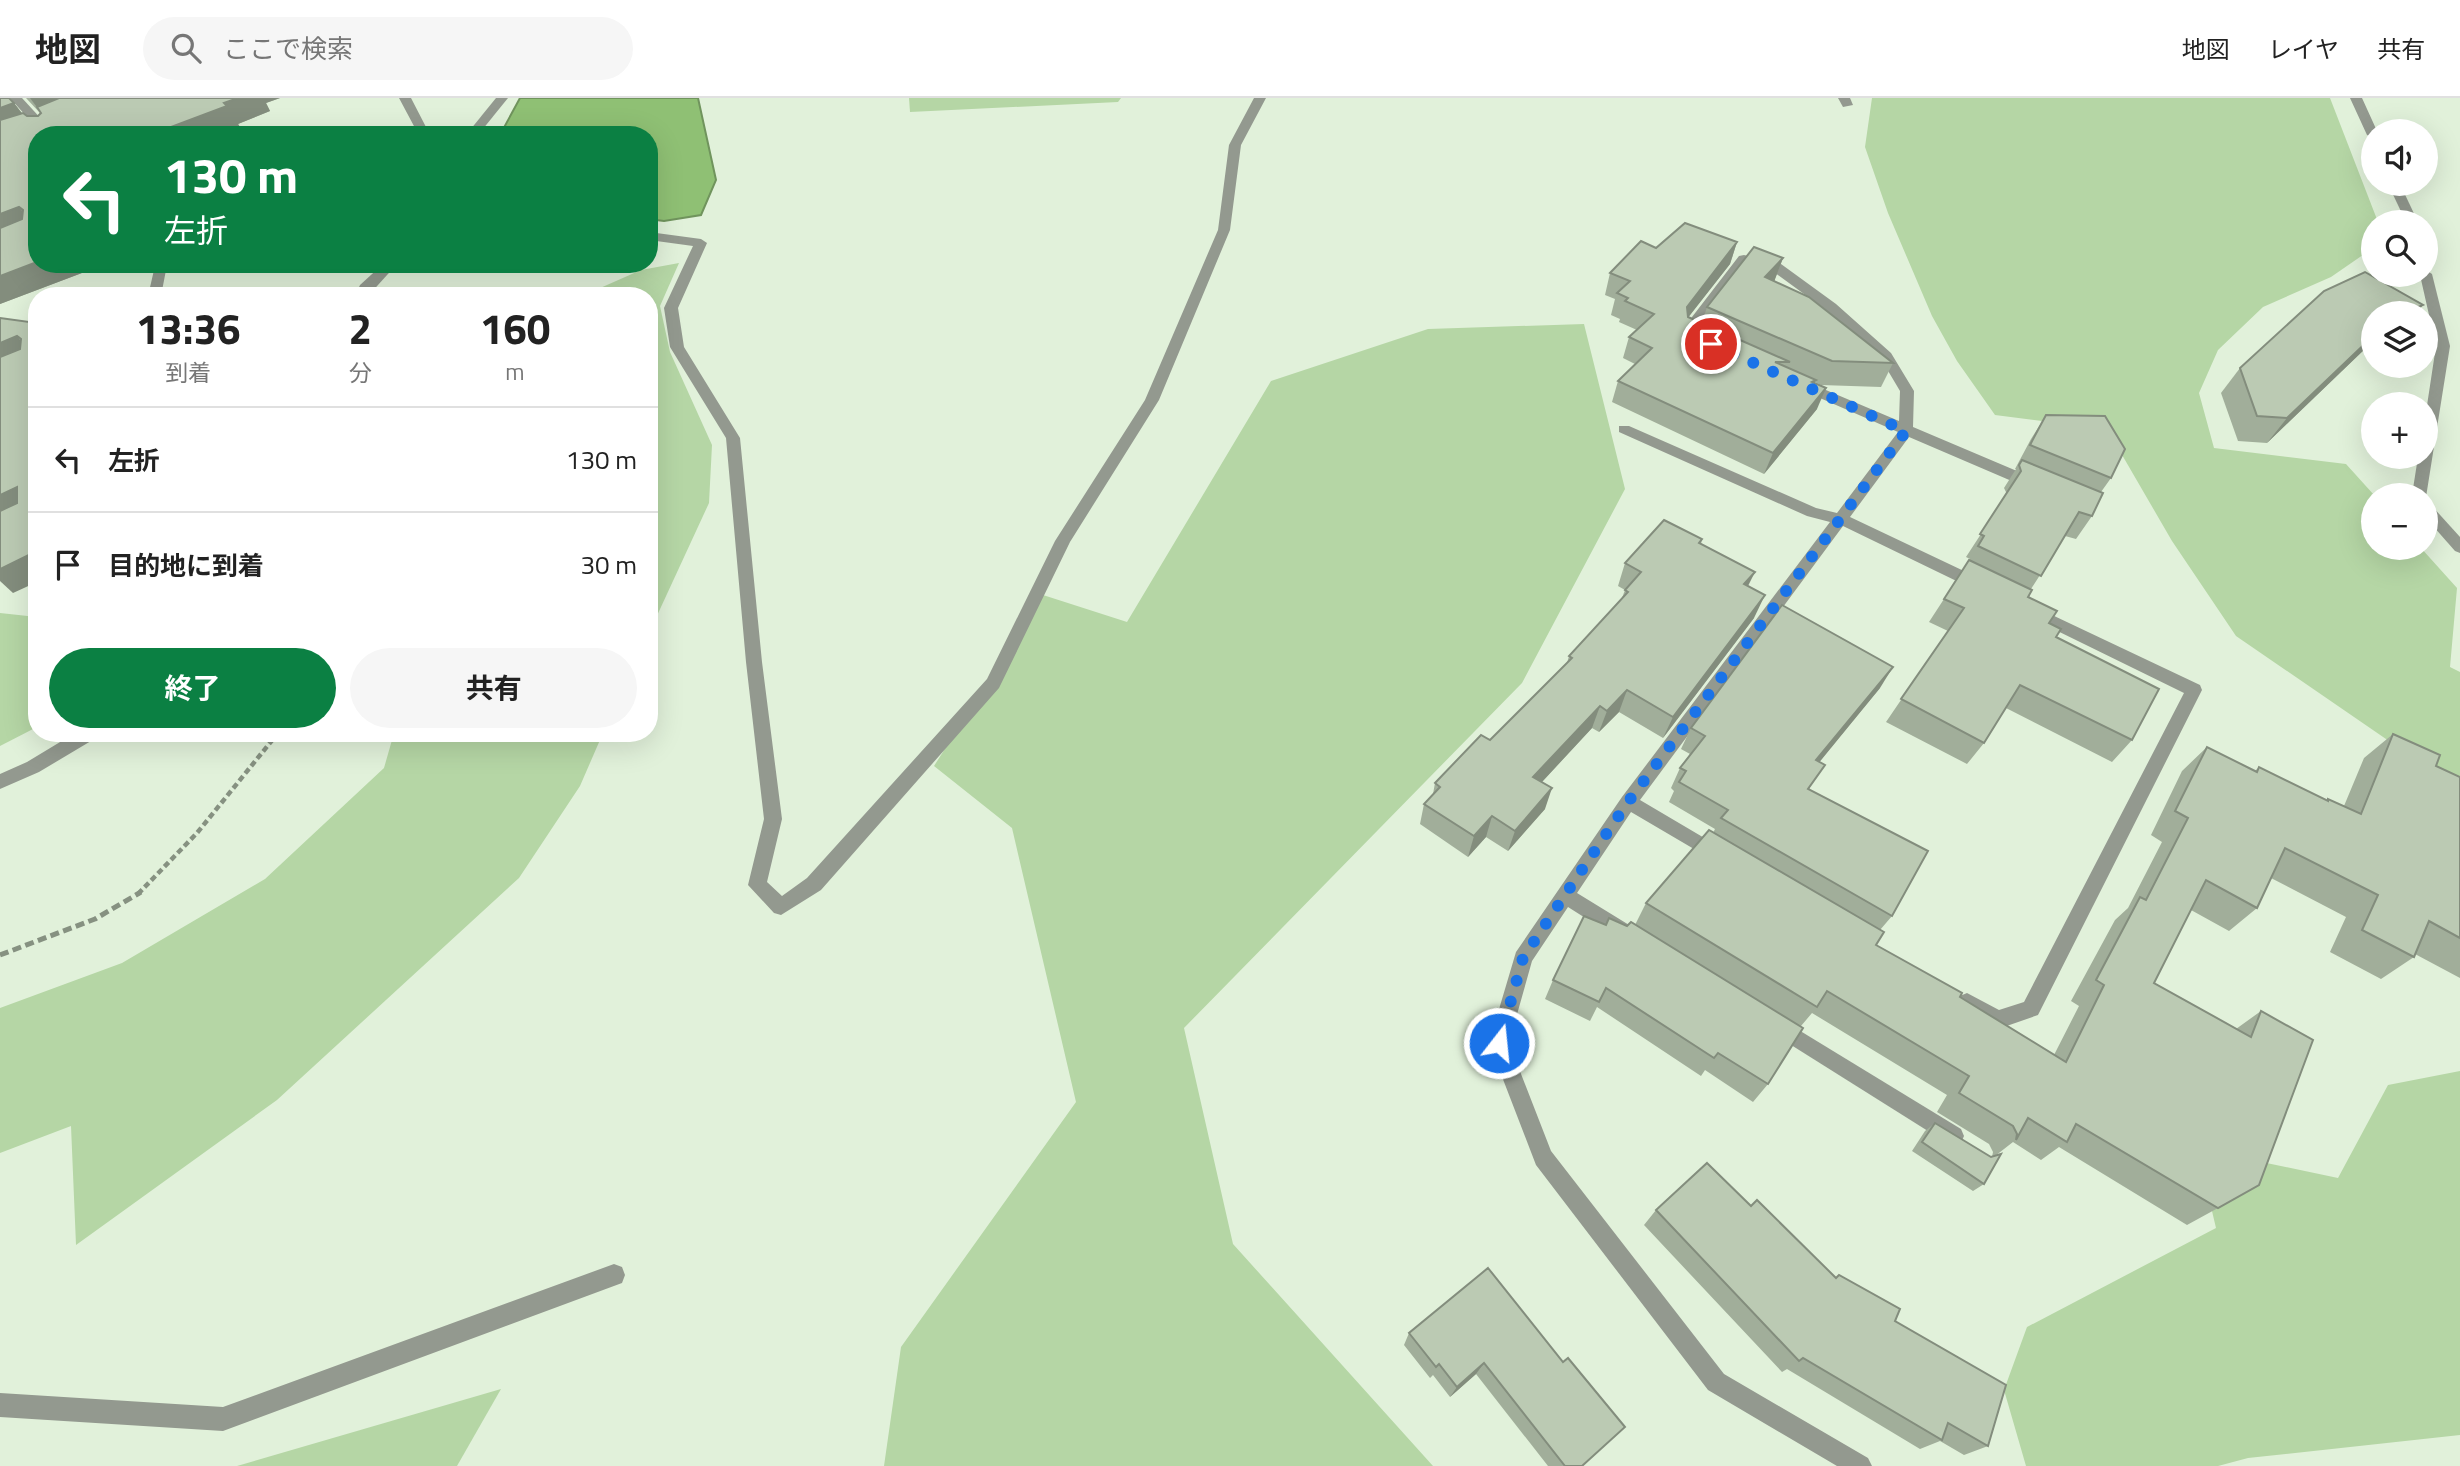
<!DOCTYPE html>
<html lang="ja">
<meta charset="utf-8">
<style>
body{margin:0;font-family:"Titillium Web","Noto Sans JP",sans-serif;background:#f6f6f6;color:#222;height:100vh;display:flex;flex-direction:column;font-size:26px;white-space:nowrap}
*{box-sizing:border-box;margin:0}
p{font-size:23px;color:#767676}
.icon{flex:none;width:38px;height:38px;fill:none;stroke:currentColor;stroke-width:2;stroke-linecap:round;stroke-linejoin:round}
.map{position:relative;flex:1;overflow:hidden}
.side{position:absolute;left:28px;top:189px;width:630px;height:455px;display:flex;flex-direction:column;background:#fff;border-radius:28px;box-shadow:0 7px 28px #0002}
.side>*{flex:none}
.hud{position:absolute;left:28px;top:28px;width:630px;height:147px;border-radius:28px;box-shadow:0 7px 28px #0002;background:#0b8043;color:#fff;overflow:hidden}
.controls{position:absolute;left:2361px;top:21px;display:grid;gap:14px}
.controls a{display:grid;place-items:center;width:77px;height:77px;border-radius:50%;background:#fff;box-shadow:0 7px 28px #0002;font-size:35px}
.pin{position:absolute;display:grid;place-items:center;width:60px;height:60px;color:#fff;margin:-30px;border:4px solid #fff;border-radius:50%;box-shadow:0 2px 7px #0007}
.me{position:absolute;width:77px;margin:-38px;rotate:16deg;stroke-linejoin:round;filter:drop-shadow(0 0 5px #0008)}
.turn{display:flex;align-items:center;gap:24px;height:147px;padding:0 21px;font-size:32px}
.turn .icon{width:91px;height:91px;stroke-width:2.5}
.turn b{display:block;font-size:49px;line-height:60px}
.eta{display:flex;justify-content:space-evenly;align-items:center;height:119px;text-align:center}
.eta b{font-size:42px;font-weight:700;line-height:49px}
.primary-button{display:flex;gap:14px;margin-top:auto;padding:14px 21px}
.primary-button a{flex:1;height:80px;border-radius:42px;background:#0b8043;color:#fff;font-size:28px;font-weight:700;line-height:80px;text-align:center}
.primary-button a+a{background:#f6f6f6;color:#222}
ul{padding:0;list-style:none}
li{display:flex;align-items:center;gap:21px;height:105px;padding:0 21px;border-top:2px solid #e0e0e0}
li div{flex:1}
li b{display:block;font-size:26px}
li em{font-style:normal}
header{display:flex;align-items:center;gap:42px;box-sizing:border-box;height:98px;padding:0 35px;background:#fff;border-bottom:2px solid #e0e0e0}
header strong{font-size:33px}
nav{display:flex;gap:38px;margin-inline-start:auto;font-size:24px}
.search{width:490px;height:63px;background:#f6f6f6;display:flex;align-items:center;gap:18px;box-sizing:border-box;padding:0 24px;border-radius:38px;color:#767676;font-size:26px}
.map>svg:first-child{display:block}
.green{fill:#b5d6a5}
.water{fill:#8fc074;stroke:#70945d;stroke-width:2}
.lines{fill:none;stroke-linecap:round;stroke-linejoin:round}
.path-far1{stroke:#869181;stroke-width:4.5;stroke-dasharray:6 3.5;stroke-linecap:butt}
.path{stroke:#869181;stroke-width:5;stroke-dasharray:9 4.5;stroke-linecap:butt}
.minor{fill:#93998f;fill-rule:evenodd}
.wall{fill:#a1ae9a}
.shaded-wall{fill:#838d7d}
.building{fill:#bbcab3;stroke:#838d7d;stroke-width:2}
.route{stroke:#1a73e8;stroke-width:12;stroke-dasharray:0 21.6}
</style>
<header>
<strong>地図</strong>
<div class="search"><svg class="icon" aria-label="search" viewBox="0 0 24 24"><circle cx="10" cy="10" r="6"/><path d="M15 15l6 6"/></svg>ここで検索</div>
<nav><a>地図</a><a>レイヤ</a><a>共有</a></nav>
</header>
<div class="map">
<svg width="2460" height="1368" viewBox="0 0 2460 1368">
<rect width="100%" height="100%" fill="#e1f1da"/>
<g class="green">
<polygon points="909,0 1121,0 1118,4 910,14"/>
<polygon points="1872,0 2330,0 2378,124 2373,124 2373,150 2331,179 2263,209 2218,252 2199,295 2214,350 2346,366 2374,397 2373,450 2421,450 2457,490 2450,569 2460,574 2460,699 2418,663 2236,538 2172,443 2107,331 1995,317 1957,263 1932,218 1888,115 1865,49"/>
<polygon points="679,165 660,208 670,254 712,347 709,405 649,535 649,198 582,198 641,172"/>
<polygon points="1584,226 1625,391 1522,585 1184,930 1233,1146 1433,1368 884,1368 901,1249 1076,1004 1012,730 934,668 1043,497 1127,524 1271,283 1428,231"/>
<polygon points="0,515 37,519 37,629 0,648"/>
<polygon points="394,635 603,635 580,688 519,780 277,1002 76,1147 71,1028 0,1055 0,910 122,865 265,781 384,670"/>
<polygon points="2460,973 2460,1337 2248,1360 2218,1368 2026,1368 2004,1292 2027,1229 2216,1130 2199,1058 2257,1063 2338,1080 2388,987"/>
<polygon points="501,1291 457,1368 237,1368"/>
</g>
<polygon class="water" points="520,0 698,0 716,82 701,117 664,123 649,121 649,37 500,37"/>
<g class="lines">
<polyline class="path-far1" points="138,796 197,735 278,635"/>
<polyline class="path" points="0,857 95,821 141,794"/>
<g class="minor">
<polygon points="10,0 22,0 56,37 43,37"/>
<polygon points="399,0 411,0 427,31 422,37 409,37 415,30"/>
<polygon points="496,0 508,0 478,37 466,37"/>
<polygon points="1254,0 1266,0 1241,47 1230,132 1159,302 1070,444 999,590 821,792 781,817 774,815 748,787 764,721 746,564 726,340 670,249 664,210 693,148 649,142 649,134 701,141 707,145 678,210 684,249 740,340 762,564 782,721 767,784 782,798 807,780 987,581 1055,443 1145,302 1218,132 1229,47"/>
<polygon points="1838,0 1850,0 1853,7 1843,9"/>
<polygon points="2350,0 2362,0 2377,33 2373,33 2373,40 2367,37"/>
<polygon points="2388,86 2400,86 2418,124 2406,124"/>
<polygon points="1744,157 1781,166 1836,206 1891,255 1914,293 1913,329 2038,382 2040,386 2038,390 2028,390 1909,339 1850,419 1985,483 1987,487 1985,491 1973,491 1843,428 1640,702 1723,751 1726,756 1723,761 1717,764 1711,761 1631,714 1577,795 1634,830 1636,836 1634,842 1627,844 1620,842 1568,809 1532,863 1509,945 1551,1053 1724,1276 1868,1360 1872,1368 1837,1368 1708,1292 1536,1067 1489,945 1516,854 1622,699 1830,424 1807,418 1619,334 1619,328 1629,328 1816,410 1837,415 1898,334 1797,290 1797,284 1807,284 1899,323 1900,293 1881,261 1826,212 1771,172 1747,166 1695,234 1700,238 1698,241 1693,242 1682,238 1682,232 1739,158"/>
<polygon points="150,166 163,166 166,172 161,198 148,198 154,172"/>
<polygon points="383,166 397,166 368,198 355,198 360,187"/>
<polygon points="2426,172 2432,176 2450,248 2426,399 2412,397 2418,359 2426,359 2426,314 2436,248 2420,177 2426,177"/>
<polygon points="2426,406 2431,407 2460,439 2460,455 2455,453 2426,420"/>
<polygon points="2029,506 2200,587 2202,592 2038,917 1998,931 1960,910 1957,904 1960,898 1967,895 1999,912 2024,904 2184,595 2023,516 2021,512 2023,508"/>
<polygon points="75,635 98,635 96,640 39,674 0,691 0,676 27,664"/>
<polygon points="1779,920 1961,1031 1964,1038 1961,1045 1954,1048 1947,1045 1772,935 1769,929 1772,923"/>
<polygon points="614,1166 622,1169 625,1177 622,1185 223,1333 0,1319 0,1295 223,1309"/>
</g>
</g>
<g class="wall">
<polygon points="0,0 14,5 22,15 27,18 38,18 40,15 26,0 280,0 266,5 270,13 238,26 240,29 221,37 37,37 37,166 103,167 0,206"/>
<polygon points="1737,144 1730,166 1688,219 1702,225 1707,209 1783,160 1774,183 1893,265 1881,289 1821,287 1815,284 1817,311 1764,376 1612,304 1618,283 1635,266 1623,260 1629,239 1637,232 1619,224 1620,221 1611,217 1615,201 1605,197 1610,175 1656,150"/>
<polygon points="2368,248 2267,345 2238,343 2221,295 2240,270"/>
<polygon points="2046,317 2111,380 2101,394 2092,418 2076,441 2065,438 2031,491 2028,499 2049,525 2056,539 2132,642 2112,664 2006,610 1984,645 1967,666 1886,624 1948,533 1929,524 1970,461 1966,459 2007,396 2004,390 2016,371 2015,371 2031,341"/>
<polygon points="1702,441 1701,446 1748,488 1754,520 1663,640 1619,614 1599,634 1592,630 1542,684 1545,711 1508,753 1486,739 1468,759 1420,726 1424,706 1433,696 1435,685 1490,642 1567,565 1569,558 1622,500 1625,492 1618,488 1625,465"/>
<polygon points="1880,590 1819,664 1809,692 1892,818 1880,832 1876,847 2054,957 2079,908 2071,903 2115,822 2128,810 2162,744 2151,737 2182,673 2207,649 2255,673 2259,669 2326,703 2328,701 2344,708 2364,660 2393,636 2436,668 2460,679 2460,880 2415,856 2414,859 2381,881 2330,854 2346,819 2271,780 2257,810 2229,833 2191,812 2154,885 2236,931 2261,913 2218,1110 2187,1127 2059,1049 2041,1062 2013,1044 1995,1058 1984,1086 1973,1093 1912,1053 1925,1033 1935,1025 1991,1059 1992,1059 1993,1054 1989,1046 1937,1014 1947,997 1812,915 1801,928 1768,986 1753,1004 1705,972 1701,978 1597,909 1590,923 1545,901 1553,882 1606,827 1627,828 1635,827 1646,805 1713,735 1715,731 1669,704 1674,693 1671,690 1680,670 1690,656 1681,651 1691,630"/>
<polygon points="1751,1108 1835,1179 1895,1223 1988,1348 1964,1357 1940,1343 1920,1351 1787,1271 1782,1274 1644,1127 1656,1112"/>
<polygon points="1488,1170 1582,1368 1548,1368 1476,1276 1450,1299 1433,1277 1430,1280 1404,1247 1409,1235"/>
</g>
<g class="shaded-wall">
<polygon points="30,0 98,0 45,20"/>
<polygon points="238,0 280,0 266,5 270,13 238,26 240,29 221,37 160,37 158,34"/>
<polygon points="14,5 30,26 0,37 0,10"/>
<polygon points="19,109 36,131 0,144 0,116"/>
<polygon points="1737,144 1730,166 1680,230 1687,209"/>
<polygon points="1783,160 1774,184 1765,179"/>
<polygon points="37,164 37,166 103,167 0,206 0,178"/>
<polygon points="2423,207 2416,215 2405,215"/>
<polygon points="17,238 36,260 0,273 0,245"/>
<polygon points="2373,238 2373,246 2368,248 2267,345 2287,320"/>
<polygon points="1826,290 1817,311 1764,376 1773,355"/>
<polygon points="17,389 37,410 0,427 0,397"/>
<polygon points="37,453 37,484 13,495 0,483 0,471"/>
<polygon points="1755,474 1744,496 1744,486"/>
<polygon points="1765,497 1754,520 1663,640 1673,619"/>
<polygon points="1893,569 1880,590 1804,683 1816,662"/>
<polygon points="1627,592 1619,614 1599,634 1607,613"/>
<polygon points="1600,608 1592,630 1527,700 1533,679"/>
<polygon points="1552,690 1545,711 1508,753 1515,733"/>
<polygon points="1492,718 1486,739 1468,759 1474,738"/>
<polygon points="1484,1265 1476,1276 1450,1299 1457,1289"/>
</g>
<g class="building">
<polygon points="0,0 9,0 14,5 0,10"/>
<polygon points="59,0 238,0 224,5 227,8 158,34 161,37 37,37 37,164 0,178 0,130 22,121 23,112 19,109 0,116 0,22 23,15 27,18 38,18 41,15 37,9"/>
<polygon points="1685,125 1737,144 1687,209 1688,219 1790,264 1775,264 1816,282 1812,284 1826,290 1773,355 1618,283 1652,250 1629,239 1654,216 1625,203 1628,200 1617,195 1630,183 1610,175 1641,143 1656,150"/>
<polygon points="1754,149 1783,160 1765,179 1809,199 1893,265 1832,263 1707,209"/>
<polygon points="2365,174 2423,207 2405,215 2373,215 2373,238 2287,320 2257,318 2240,270 2324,193"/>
<polygon points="0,220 37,225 37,453 0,471 0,413 17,405 17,389 0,397 0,259 20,251 21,241 17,238 0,245"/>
<polygon points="2046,317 2105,318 2125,351 2111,380 2030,347"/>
<polygon points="2022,362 2103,395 2092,418 2079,414 2041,478 1978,448 1984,438 1980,436 2021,373 2019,367"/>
<polygon points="1664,422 1702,441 1699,445 1755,474 1744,486 1765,497 1673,619 1627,592 1607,613 1600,608 1533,679 1552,690 1515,733 1492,718 1474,738 1424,706 1440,689 1435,685 1481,637 1490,642 1572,560 1569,558 1628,494 1625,492 1641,474 1625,465"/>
<polygon points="1969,462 2032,492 2028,499 2057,513 2049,525 2061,531 2056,539 2159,591 2132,642 2020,587 1984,645 1901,601 1964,510 1944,501"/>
<polygon points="1782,507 1893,569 1816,662 1825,667 1808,691 1928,753 1892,818 1721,720 1728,712 1679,684 1686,673 1680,670 1705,638 1691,630"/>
<polygon points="2393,636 2440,657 2436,668 2460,679 2460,840 2429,823 2414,859 2362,832 2378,797 2285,750 2257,810 2206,782 2154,885 2251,939 2261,913 2313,942 2259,1087 2218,1110 2076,1026 2067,1044 2028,1020 2016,1042 2017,1036 2013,1028 1959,995 1969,978 1827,893 1817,909 1646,805 1709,732 1884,834 1876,847 1962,895 1960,899 2066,964 2104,887 2096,882 2140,799 2146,802 2188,720 2175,713 2207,649 2257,674 2259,669 2328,703 2328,701 2361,716"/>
<polygon points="1584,818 1606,827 1609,820 1627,828 1631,824 1803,930 1768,986 1718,955 1714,960 1606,890 1599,904 1553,882"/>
<polygon points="1935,1025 1991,1059 2001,1056 1984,1086 1922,1044"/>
<polygon points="1707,1065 1751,1108 1757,1102 1836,1180 1839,1177 1900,1211 1895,1223 2006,1287 1988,1348 1948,1325 1942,1342 1803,1260 1799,1263 1656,1112"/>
<polygon points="1488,1170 1563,1264 1568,1260 1625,1329 1582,1368 1565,1368 1484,1265 1457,1289 1439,1266 1436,1269 1409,1235"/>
</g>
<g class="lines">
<polyline class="route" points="1499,945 1523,860 1565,797 1628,704 1906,333 1711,246"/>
</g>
</svg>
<div class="controls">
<a><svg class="icon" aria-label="sound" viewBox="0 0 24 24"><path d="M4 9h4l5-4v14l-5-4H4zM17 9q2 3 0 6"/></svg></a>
<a><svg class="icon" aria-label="search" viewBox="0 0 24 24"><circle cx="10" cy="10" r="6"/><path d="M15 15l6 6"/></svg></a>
<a><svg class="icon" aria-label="layers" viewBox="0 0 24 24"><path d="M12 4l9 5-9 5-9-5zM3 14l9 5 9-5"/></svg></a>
<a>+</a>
<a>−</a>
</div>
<div class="pin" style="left:1711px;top:246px;background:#d93025"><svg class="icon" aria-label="arrive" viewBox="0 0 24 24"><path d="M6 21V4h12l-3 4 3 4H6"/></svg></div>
<svg class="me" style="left:1499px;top:945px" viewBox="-20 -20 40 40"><circle r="17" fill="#1a73e8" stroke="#fff" stroke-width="3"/><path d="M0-11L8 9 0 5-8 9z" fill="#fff"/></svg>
<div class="hud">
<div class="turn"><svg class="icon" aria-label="left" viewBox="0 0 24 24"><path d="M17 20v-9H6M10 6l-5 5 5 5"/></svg><div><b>130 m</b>左折</div></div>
</div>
<section class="side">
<div class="eta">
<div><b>13:36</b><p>到着</p></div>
<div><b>2</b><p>分</p></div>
<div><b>160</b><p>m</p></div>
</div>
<ul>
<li><svg class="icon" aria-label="left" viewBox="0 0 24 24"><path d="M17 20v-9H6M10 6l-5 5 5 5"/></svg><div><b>左折</b></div><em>130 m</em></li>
<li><svg class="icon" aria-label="arrive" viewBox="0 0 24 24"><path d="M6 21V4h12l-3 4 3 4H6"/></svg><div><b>目的地に到着</b></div><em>30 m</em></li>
</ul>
<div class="primary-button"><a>終了</a><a>共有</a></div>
</section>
</div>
